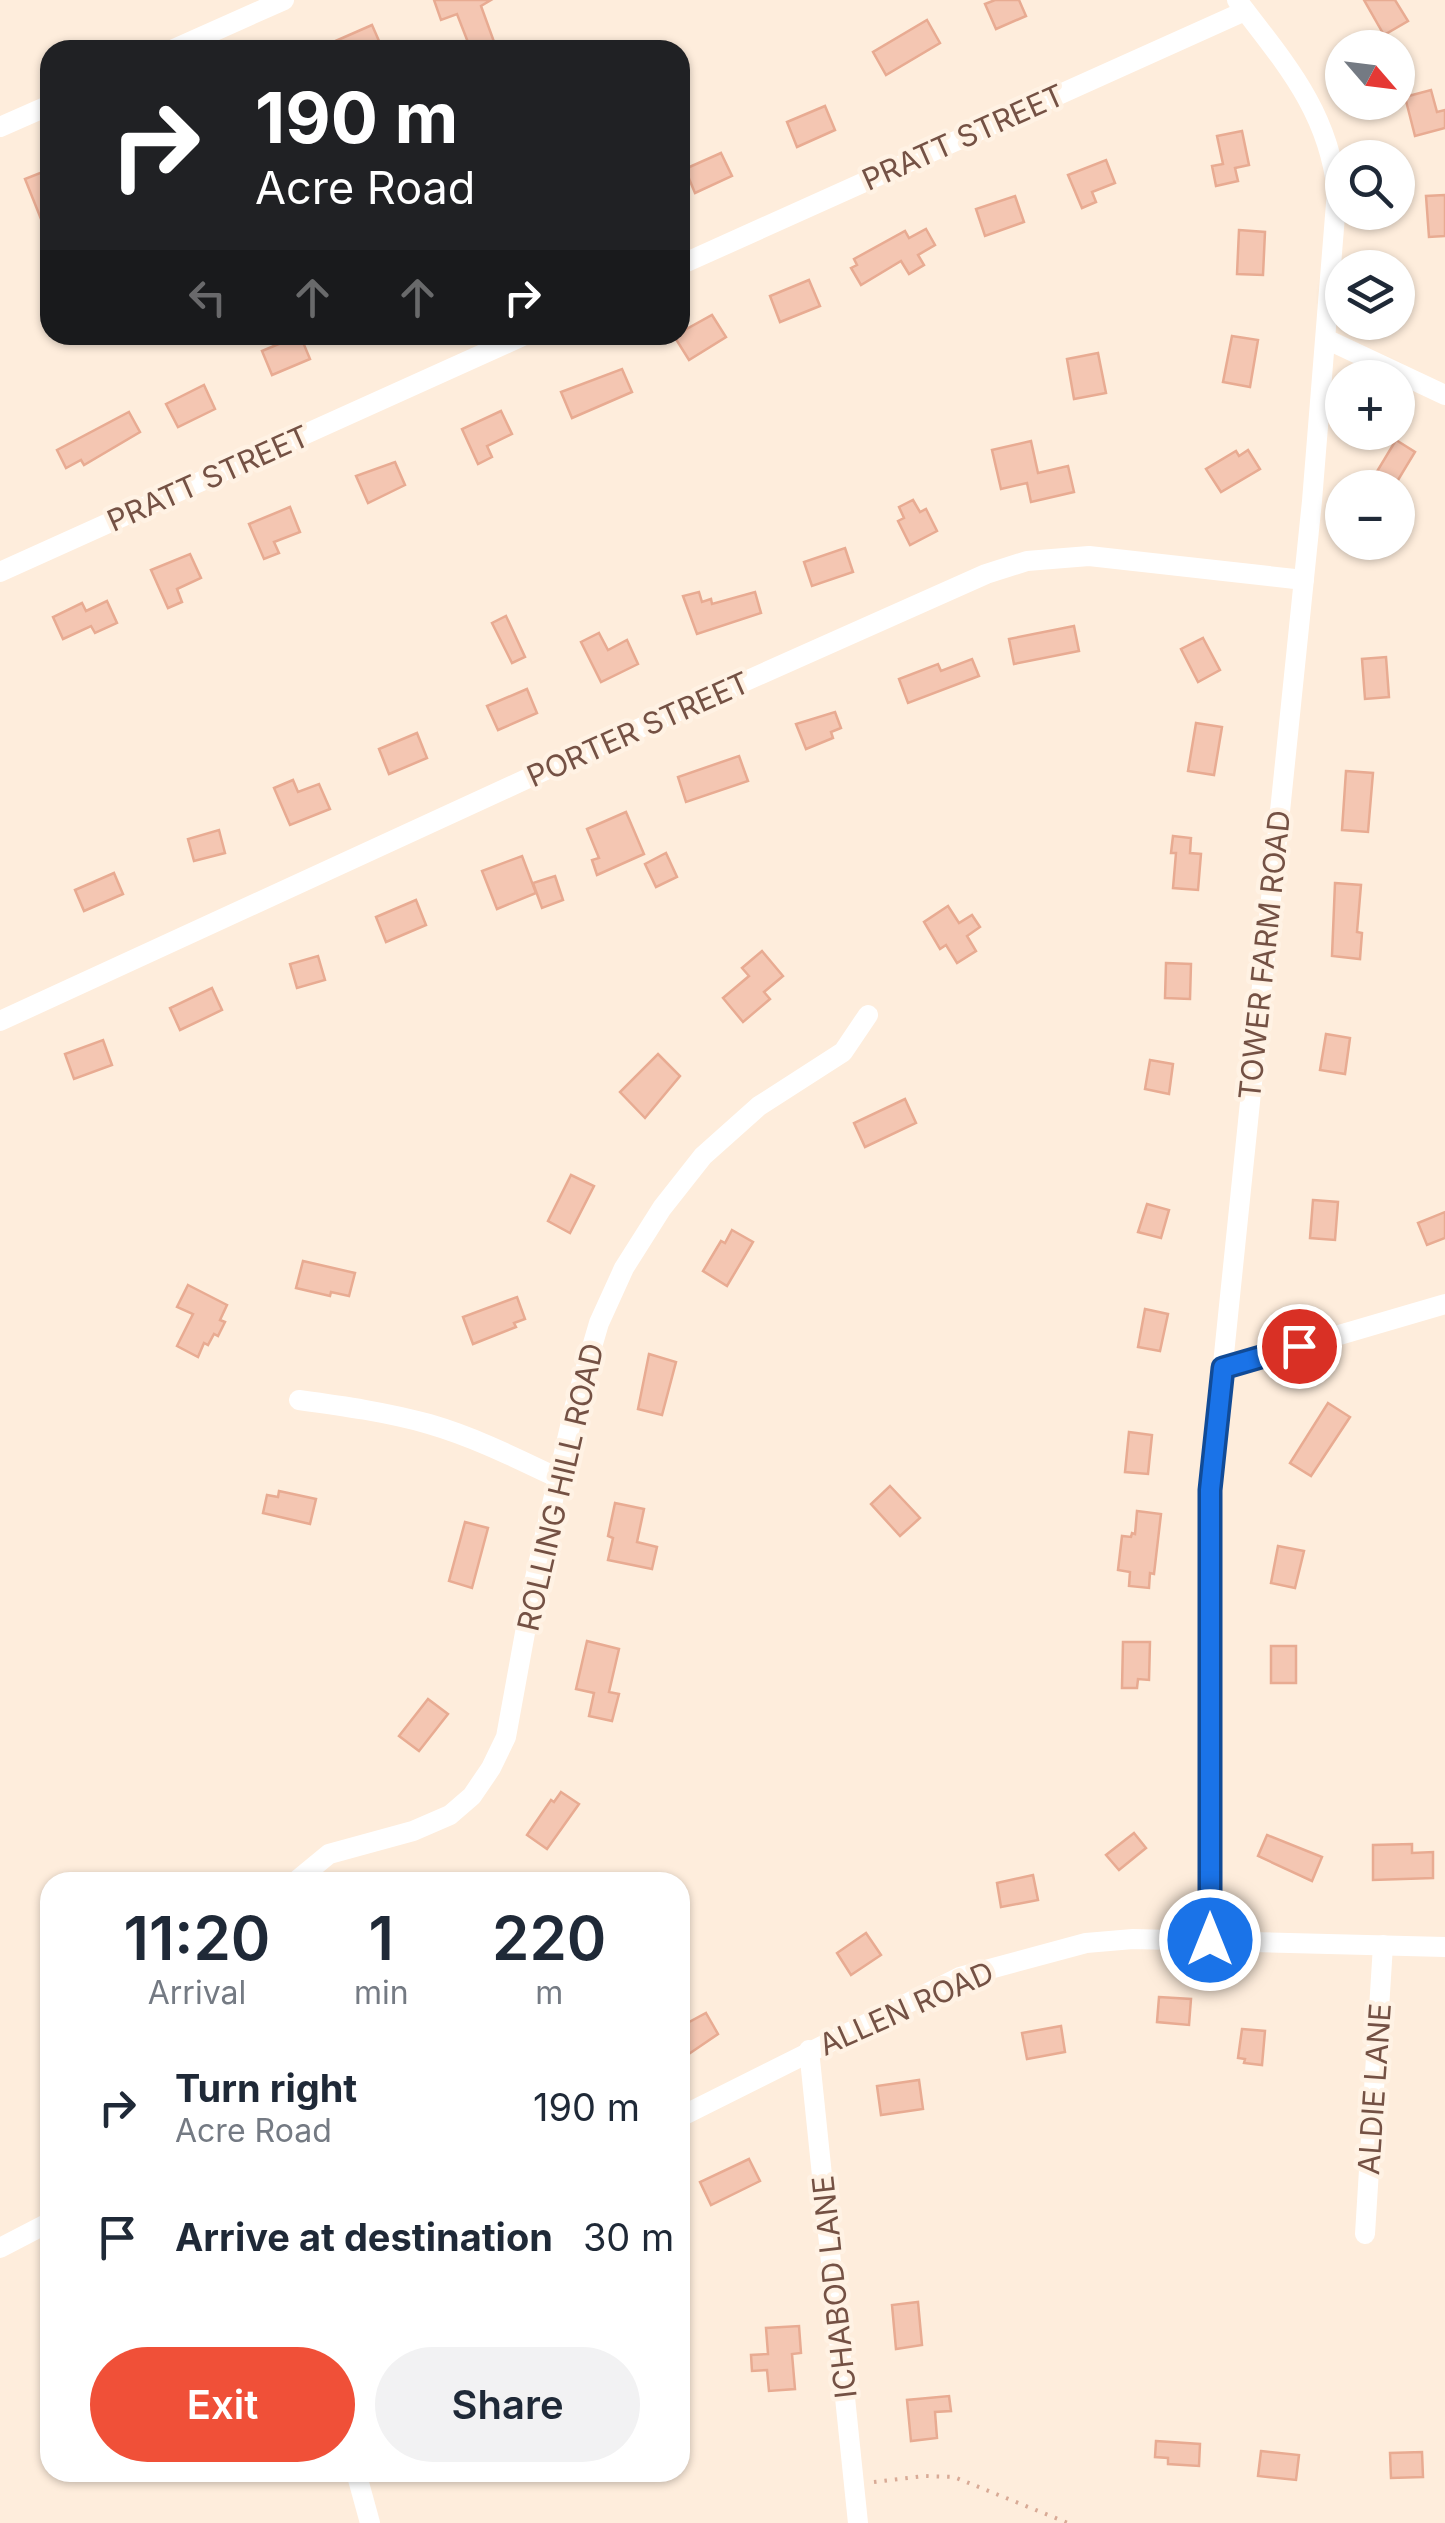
<!DOCTYPE html>
<meta charset="utf-8">
<style>
body{margin:0;font-family:Inter,sans-serif;background:#f2f2f3;color:#1f2937;height:100vh;display:flex;flex-direction:column;font-size:38px;white-space:nowrap}
*{box-sizing:border-box;margin:0}
p{font-size:32px;color:#747a83}
.icon{flex:none;width:55px;height:55px;fill:none;stroke:currentColor;stroke-width:2;stroke-linecap:round;stroke-linejoin:round}
.map{position:relative;flex:1;overflow:hidden}
.side{position:absolute;left:40px;top:1872px;width:650px;height:610px;display:flex;flex-direction:column;background:#fff;border-radius:30px;box-shadow:0 2px 8px #0004}
.side>*{flex:none}
.banner{position:absolute;left:40px;top:40px;width:650px;height:305px;border-radius:30px;box-shadow:0 2px 8px #0004;background:#202124;color:#fff;overflow:hidden}
.needle{width:65px;rotate:118deg}
.tools{position:absolute;left:1325px;top:30px;display:grid;gap:20px}
.tools a{display:grid;place-items:center;width:90px;height:90px;border-radius:50%;background:#fff;box-shadow:0 2px 8px #0004;font-size:50px}
.pin{position:absolute;display:grid;place-items:center;width:85px;height:85px;color:#fff;margin:-42px;border:5px solid #fff;border-radius:50%;box-shadow:0 2px 10px #0007}
.me{position:absolute;width:110px;margin:-55px;rotate:0deg;stroke-linejoin:round;filter:drop-shadow(0 0 8px #0008)}
.turn{display:flex;align-items:center;gap:35px;height:210px;padding:0 50px;font-size:45px}
.turn .icon{width:130px;height:130px;stroke-width:2.5}
.turn b{display:block;font-size:70px;line-height:85px}
.lanes{display:flex;align-items:center;height:95px;padding:0 50px;background:#0003;justify-content:center;gap:50px;direction:ltr}
.lanes .off{opacity:.35}
.eta{display:flex;justify-content:space-evenly;align-items:center;height:170px;text-align:center}
.eta b{font-size:60px;font-weight:600;line-height:70px}
.cta{display:flex;gap:20px;margin-top:auto;padding:20px 50px}
.cta a{flex:1;height:115px;border-radius:60px;background:#f05038;color:#fff;font-size:40px;font-weight:600;line-height:115px;text-align:center}
.cta a+a{background:#f2f2f3;color:#1f2937}
ul{padding:0;list-style:none}
li{display:flex;align-items:center;gap:30px;height:130px;padding:0 50px}
li div{flex:1}
li b{display:block;font-size:38px}
li em{font-style:normal}
.map>svg:first-child{display:block}
.building{fill:#f4c6b2;stroke:#e8ab92;stroke-width:2.5}
.lines{fill:none;stroke-linecap:round;stroke-linejoin:round}
.path{stroke:#d8aa96;stroke-width:4;stroke-dasharray:2.5 8;stroke-linecap:butt}
.minor{stroke:#fff;stroke-width:20}
.route-casing{stroke:#114b97;stroke-width:25}
.route{stroke:#1a73e8;stroke-width:18}
.labels{text-anchor:middle;dominant-baseline:central;stroke-width:9;stroke-linejoin:round;paint-order:stroke}
.street-label{font-size:30px;fill:#745144;stroke:#fff2e4}
</style>
<div class="map">
<svg width="1445" height="2523" viewBox="0 0 1445 2523">
<rect width="100%" height="100%" fill="#feeddc"/>
<g class="building">
<polygon points="434,0 491,0 481,6 497,50 471,50 457,14 441,20"/>
<polygon points="995,0 1019,0 1026,16 996,29 985,4"/>
<polygon points="1364,0 1395,0 1408,21 1384,35"/>
<polygon points="927,20 940,43 886,75 873,52"/>
<polygon points="372,25 383,50 315,50"/>
<polygon points="1431,90 1437,112 1445,110 1445,128 1415,136 1405,97"/>
<polygon points="825,106 835,130 797,147 787,122"/>
<polygon points="1242,131 1249,165 1235,168 1238,181 1216,186 1212,166 1223,164 1217,136"/>
<polygon points="721,153 732,176 695,193 685,169"/>
<polygon points="1106,160 1115,183 1092,192 1096,202 1082,208 1068,175"/>
<polygon points="50,169 50,238 49,239 25,179"/>
<polygon points="1445,195 1445,236 1429,237 1426,196"/>
<polygon points="1015,196 1024,222 985,236 976,209"/>
<polygon points="926,229 935,245 918,255 924,265 909,274 901,261 861,285 851,268 857,265 854,259 905,231 909,238"/>
<polygon points="1239,230 1265,232 1263,275 1237,274"/>
<polygon points="809,280 820,306 780,322 770,296"/>
<polygon points="712,315 726,337 689,360 674,336"/>
<polygon points="300,335 310,359 272,375 262,351"/>
<polygon points="1232,336 1258,340 1250,387 1223,382"/>
<polygon points="1098,353 1106,393 1074,399 1067,359"/>
<polygon points="622,369 632,392 572,418 561,392"/>
<polygon points="204,385 215,409 178,427 166,404"/>
<polygon points="501,411 512,434 487,446 492,457 478,464 462,429"/>
<polygon points="129,412 140,432 84,465 81,460 66,468 57,450"/>
<polygon points="1396,440 1415,452 1395,485 1376,473"/>
<polygon points="1031,441 1038,473 1068,466 1074,492 1031,502 1027,483 1001,489 992,450"/>
<polygon points="1248,450 1260,469 1221,492 1206,469 1236,451 1239,456"/>
<polygon points="395,462 405,485 368,503 356,476"/>
<polygon points="913,500 920,512 926,509 937,531 910,545 898,521 904,518 899,507"/>
<polygon points="290,507 300,532 274,542 279,553 264,559 249,524"/>
<polygon points="845,548 853,572 812,586 804,562"/>
<polygon points="190,554 201,578 177,589 182,602 168,608 151,570"/>
<polygon points="699,592 702,602 711,599 712,604 755,592 761,613 697,634 683,596"/>
<polygon points="107,601 117,623 95,633 91,626 63,639 53,617 82,603 86,611"/>
<polygon points="506,616 525,657 512,663 492,623"/>
<polygon points="1074,626 1079,651 1014,664 1009,639"/>
<polygon points="599,633 608,650 627,640 638,664 601,682 581,642"/>
<polygon points="1203,638 1220,670 1198,682 1181,649"/>
<polygon points="1386,657 1389,697 1365,699 1362,659"/>
<polygon points="972,659 979,676 908,703 899,679 938,664 941,671"/>
<polygon points="527,689 537,713 498,730 487,706"/>
<polygon points="835,712 841,728 831,732 833,738 806,749 796,724"/>
<polygon points="1196,723 1222,727 1214,775 1188,771"/>
<polygon points="417,733 427,758 389,774 379,749"/>
<polygon points="739,756 748,781 686,802 678,777"/>
<polygon points="1346,771 1373,773 1368,832 1342,830"/>
<polygon points="293,780 298,792 319,784 330,809 290,825 274,788"/>
<polygon points="626,812 644,854 597,875 592,860 599,858 587,829"/>
<polygon points="219,830 225,853 194,861 188,839"/>
<polygon points="1173,836 1191,838 1190,853 1201,854 1198,890 1173,888 1176,853 1171,853"/>
<polygon points="666,853 677,877 656,887 645,864"/>
<polygon points="522,856 536,893 497,909 482,871"/>
<polygon points="114,873 123,894 84,911 75,890"/>
<polygon points="555,876 563,900 542,908 533,883"/>
<polygon points="1335,883 1361,885 1357,932 1362,933 1360,959 1332,956"/>
<polygon points="416,900 426,925 386,942 376,917"/>
<polygon points="948,906 959,923 972,915 980,927 967,936 976,951 957,963 946,945 940,949 924,922"/>
<polygon points="762,951 783,976 764,992 770,999 743,1022 723,998 749,976 742,968"/>
<polygon points="318,956 325,980 297,988 290,964"/>
<polygon points="1166,963 1191,964 1190,999 1165,998"/>
<polygon points="212,988 222,1010 180,1030 170,1008"/>
<polygon points="1326,1034 1350,1038 1345,1074 1320,1070"/>
<polygon points="103,1040 112,1065 74,1079 65,1054"/>
<polygon points="658,1054 680,1076 645,1118 620,1092"/>
<polygon points="1150,1060 1173,1064 1169,1094 1145,1089"/>
<polygon points="905,1099 916,1123 865,1147 854,1123"/>
<polygon points="571,1175 594,1186 570,1233 548,1221"/>
<polygon points="1313,1200 1338,1202 1335,1240 1310,1238"/>
<polygon points="1147,1204 1169,1210 1161,1238 1138,1232"/>
<polygon points="1445,1212 1445,1238 1427,1245 1418,1223"/>
<polygon points="732,1230 753,1242 727,1286 703,1271 721,1241 725,1243"/>
<polygon points="303,1261 355,1273 349,1296 331,1292 330,1296 296,1288"/>
<polygon points="188,1285 227,1305 220,1320 225,1322 218,1336 214,1334 208,1345 204,1343 198,1357 177,1346 193,1314 177,1307"/>
<polygon points="517,1297 525,1319 514,1323 516,1327 473,1344 463,1317"/>
<polygon points="1145,1309 1168,1314 1160,1351 1138,1347"/>
<polygon points="649,1354 676,1362 662,1415 638,1409"/>
<polygon points="1328,1403 1350,1417 1311,1476 1290,1463"/>
<polygon points="1129,1432 1152,1435 1148,1474 1125,1472"/>
<polygon points="890,1486 920,1518 900,1536 871,1504"/>
<polygon points="279,1491 316,1499 310,1524 263,1513 267,1495 278,1497"/>
<polygon points="615,1503 644,1509 637,1542 657,1547 652,1569 608,1560 613,1538 608,1536"/>
<polygon points="1137,1511 1161,1514 1154,1574 1150,1573 1149,1588 1129,1586 1130,1572 1118,1570 1122,1536 1131,1537 1132,1533 1135,1534"/>
<polygon points="465,1522 488,1528 472,1588 449,1581"/>
<polygon points="1278,1546 1304,1551 1295,1588 1271,1583"/>
<polygon points="587,1641 619,1649 609,1692 619,1694 612,1721 589,1716 594,1693 576,1689"/>
<polygon points="1123,1642 1150,1642 1149,1680 1138,1679 1137,1688 1122,1688"/>
<rect x="1271" y="1646" width="25" height="37"/>
<polygon points="428,1699 448,1714 419,1751 399,1736"/>
<polygon points="561,1792 579,1804 547,1849 527,1835 551,1800 554,1802"/>
<polygon points="1134,1833 1146,1848 1119,1870 1106,1855"/>
<polygon points="1267,1835 1322,1857 1312,1881 1258,1856"/>
<polygon points="1412,1844 1412,1853 1433,1852 1433,1878 1373,1880 1373,1845"/>
<polygon points="1033,1875 1038,1900 1001,1907 997,1883"/>
<polygon points="866,1933 881,1955 851,1975 837,1953"/>
<polygon points="1159,1997 1191,1999 1189,2025 1157,2022"/>
<polygon points="706,2013 718,2034 680,2060 680,2027"/>
<polygon points="1061,2026 1065,2052 1027,2059 1022,2033"/>
<polygon points="1242,2029 1265,2031 1262,2065 1244,2063 1245,2059 1238,2058"/>
<polygon points="919,2080 923,2109 881,2115 877,2086"/>
<polygon points="749,2159 760,2181 711,2205 700,2182"/>
<polygon points="918,2302 922,2345 896,2349 892,2305"/>
<polygon points="799,2326 801,2353 792,2354 795,2389 769,2391 767,2370 752,2371 751,2355 768,2354 766,2328"/>
<polygon points="949,2396 951,2411 935,2412 937,2438 911,2441 907,2400"/>
<polygon points="1156,2441 1200,2444 1199,2466 1168,2464 1168,2458 1155,2457"/>
<polygon points="1261,2451 1299,2455 1296,2480 1258,2476"/>
<polygon points="1422,2452 1423,2477 1391,2478 1390,2453"/>
</g>
<g class="lines">
<polyline class="path" points="874,2482 925,2476 954,2477 1068,2523"/>
<g class="minor">
<polyline points="172,50 284,0"/>
<polyline points="0,127 50,105"/>
<polyline points="680,265 1245,11"/>
<polyline points="1326,339 1445,395"/>
<polyline points="0,572 525,335"/>
<polyline points="0,1021 548,769 986,574 1027,561 1089,556 1304,580"/>
<polyline points="1223,1369 1445,1304"/>
<path d="M299,1400C343,1406 386,1412 429,1424C474,1437 516,1458 558,1478"/>
<polyline points="295,1882 329,1854 413,1831 450,1815 472,1796 491,1768 506,1737 535,1578 575,1405 599,1323 624,1268 662,1208 703,1156 759,1106 843,1052 868,1015"/>
<path d="M1209,1940L1210,1490L1312,501L1337,191C1328,110 1284,62 1237,0"/>
<polyline points="809,2050 858,2523"/>
<polyline points="680,2117 960,1977 1086,1943 1133,1939 1445,1947"/>
<polyline points="1365,2234 1383,1945"/>
<polyline points="0,2248 50,2222"/>
<polyline points="356,2472 370,2523"/>
</g>
</g>
<g class="lines">
<g class="route-casing">
<polyline id="route" points="1210,1940 1210,1490 1223,1368 1299,1346"/>
</g>
<use href="#route" class="route"/>
</g>
<g class="labels">
<g class="street-label">
<text transform="translate(963 137) rotate(-24)">PRATT STREET</text>
<text transform="translate(208 478) rotate(-24)">PRATT STREET</text>
<text transform="translate(638 729) rotate(-24)">PORTER STREET</text>
<text transform="translate(1264 955) rotate(-84)">TOWER FARM ROAD</text>
<text transform="translate(560 1487) rotate(-77)">ROLLING HILL ROAD</text>
<text transform="translate(906 2008) rotate(-24)">ALLEN ROAD</text>
<text transform="translate(1374 2089) rotate(-86)">ALDIE LANE</text>
<text transform="translate(834 2287) rotate(-96)">ICHABOD LANE</text>
</g>
</g>
</svg>
<div class="tools">
<a><svg class="needle" viewBox="-14 -14 28 28"><path d="M0-13l5 13h-10z" fill="#e53935"/><path d="M0 13l5-13h-10z" fill="#747a83"/></svg></a>
<a><svg class="icon" aria-label="search" viewBox="0 0 24 24"><circle cx="10" cy="10" r="6"/><path d="M15 15l6 6"/></svg></a>
<a><svg class="icon" aria-label="layers" viewBox="0 0 24 24"><path d="M12 4l9 5-9 5-9-5zM3 14l9 5 9-5"/></svg></a>
<a>+</a>
<a>−</a>
</div>
<div class="pin" style="left:1299px;top:1346px;background:#d93025"><svg class="icon" aria-label="arrive" viewBox="0 0 24 24"><path d="M6 21V4h12l-3 4 3 4H6"/></svg></div>
<svg class="me" style="left:1210px;top:1940px" viewBox="-20 -20 40 40"><circle r="17" fill="#1a73e8" stroke="#fff" stroke-width="3"/><path d="M0-11L8 9 0 5-8 9z" fill="#fff"/></svg>
<div class="banner">
<div class="turn"><svg class="icon" aria-label="right" viewBox="0 0 24 24"><path d="M7 20v-9h11M14 6l5 5-5 5"/></svg><div><b>190 m</b>Acre Road</div></div>
<div class="lanes"><svg class="icon off" aria-label="left" viewBox="0 0 24 24"><path d="M17 20v-9H6M10 6l-5 5 5 5"/></svg><svg class="icon off" aria-label="ahead" viewBox="0 0 24 24"><path d="M12 20V5M6 11l6-6 6 6"/></svg><svg class="icon off" aria-label="ahead" viewBox="0 0 24 24"><path d="M12 20V5M6 11l6-6 6 6"/></svg><svg class="icon" aria-label="right" viewBox="0 0 24 24"><path d="M7 20v-9h11M14 6l5 5-5 5"/></svg></div>
</div>
<section class="side">
<div class="eta">
<div><b>11:20</b><p>Arrival</p></div>
<div><b>1</b><p>min</p></div>
<div><b>220</b><p>m</p></div>
</div>
<ul>
<li><svg class="icon" aria-label="right" viewBox="0 0 24 24"><path d="M7 20v-9h11M14 6l5 5-5 5"/></svg><div><b>Turn right</b><p>Acre Road</p></div><em>190 m</em></li>
<li><svg class="icon" aria-label="arrive" viewBox="0 0 24 24"><path d="M6 21V4h12l-3 4 3 4H6"/></svg><div><b>Arrive at destination</b></div><em>30 m</em></li>
</ul>
<div class="cta"><a>Exit</a><a>Share</a></div>
</section>
</div>
